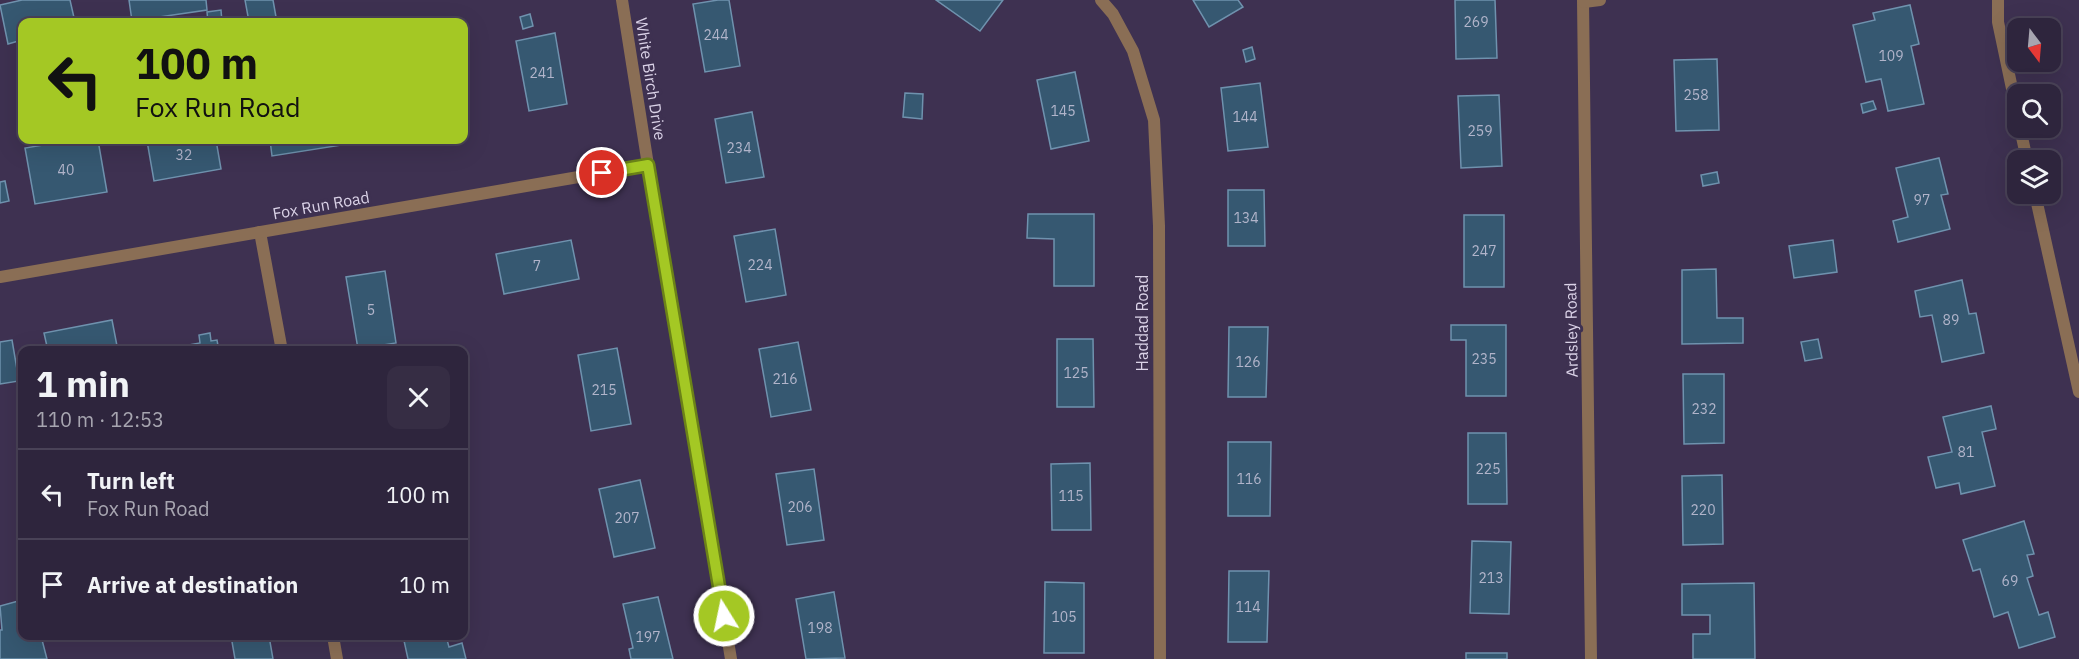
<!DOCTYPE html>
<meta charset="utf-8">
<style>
body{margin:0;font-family:"IBM Plex Sans",sans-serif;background:#362d44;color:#f1f3f6;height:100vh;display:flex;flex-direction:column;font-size:22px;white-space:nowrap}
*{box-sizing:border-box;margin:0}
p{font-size:20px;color:#a7a5b0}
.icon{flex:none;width:33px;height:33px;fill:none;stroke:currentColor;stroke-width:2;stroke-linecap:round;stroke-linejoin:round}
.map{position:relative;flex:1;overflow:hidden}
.details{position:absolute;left:18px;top:346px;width:450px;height:294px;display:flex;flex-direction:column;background:#2e253d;border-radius:12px;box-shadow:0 6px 24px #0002,0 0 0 2px #494257}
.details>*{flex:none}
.top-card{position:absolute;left:18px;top:18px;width:450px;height:126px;border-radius:12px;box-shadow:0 6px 24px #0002,0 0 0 2px #494257;background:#a4c824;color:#111;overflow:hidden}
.needle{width:39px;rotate:164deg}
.buttons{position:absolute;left:2007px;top:18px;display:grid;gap:12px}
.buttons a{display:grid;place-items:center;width:54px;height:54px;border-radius:12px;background:#2e253d;box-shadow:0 6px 24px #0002,0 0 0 2px #494257;font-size:30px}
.pin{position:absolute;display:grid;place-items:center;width:51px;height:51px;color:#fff;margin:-26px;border:3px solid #fff;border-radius:50%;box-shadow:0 2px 6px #0007}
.me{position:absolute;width:66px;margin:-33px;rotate:350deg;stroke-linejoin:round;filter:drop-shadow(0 0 4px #0008)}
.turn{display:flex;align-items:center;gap:21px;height:126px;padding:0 18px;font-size:27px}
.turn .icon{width:78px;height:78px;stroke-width:2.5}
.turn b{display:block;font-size:42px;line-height:51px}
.round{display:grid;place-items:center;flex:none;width:63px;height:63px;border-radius:12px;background:#362d44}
.head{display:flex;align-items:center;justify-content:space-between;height:102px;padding:0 18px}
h1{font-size:36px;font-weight:800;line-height:45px}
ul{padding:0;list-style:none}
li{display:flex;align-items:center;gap:18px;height:90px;padding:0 18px;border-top:2px solid #494257}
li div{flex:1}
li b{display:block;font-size:22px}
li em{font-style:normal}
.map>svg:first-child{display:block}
.building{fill:#365871;stroke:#6f92ae;stroke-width:1.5}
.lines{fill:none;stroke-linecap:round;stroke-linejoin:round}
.minor{stroke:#8a6e55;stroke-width:12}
.route-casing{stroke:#6b8217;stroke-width:15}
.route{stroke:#a4c824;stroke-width:10}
.labels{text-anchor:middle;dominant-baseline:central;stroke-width:6;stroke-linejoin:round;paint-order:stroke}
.number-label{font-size:14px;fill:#b1b4ca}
.street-label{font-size:16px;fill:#dad2e7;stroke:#3e3151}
</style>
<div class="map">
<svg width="2079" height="659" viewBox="0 0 2079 659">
<rect width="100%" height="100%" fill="#3e3151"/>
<g class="building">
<polygon points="22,0 70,0 75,22 22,22 22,40 8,44 0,5"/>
<polygon points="129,0 206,0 207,10 132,21"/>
<polygon points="245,0 273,0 276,17 249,22"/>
<polygon points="718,0 729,0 740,66 705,72 693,4"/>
<polygon points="936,0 1003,0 980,31"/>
<polygon points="1193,0 1238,0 1243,7 1209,27"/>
<polygon points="1455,0 1495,0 1497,58 1456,59"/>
<polygon points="1910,5 1919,44 1911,46 1924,104 1888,111 1881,79 1866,82 1853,25 1875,20 1873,13"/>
<polygon points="221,10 222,22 208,22 207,12"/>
<polygon points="530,14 533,26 523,29 520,17"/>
<polygon points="555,33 567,104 529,111 516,41"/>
<polygon points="1252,47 1255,59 1246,62 1243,50"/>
<polygon points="1717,59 1719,130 1676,131 1674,60"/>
<polygon points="1075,72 1089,141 1051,149 1037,80"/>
<polygon points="1260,83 1268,147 1228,151 1221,88"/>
<polygon points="905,93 923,94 922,119 903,117"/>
<polygon points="1499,95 1502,166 1461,168 1458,96"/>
<polygon points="1873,101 1876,109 1863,113 1861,104"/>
<polygon points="752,112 764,177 726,183 715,119"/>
<polygon points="73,140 98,140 107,192 35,204 25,148"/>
<polygon points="154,140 216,140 221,169 154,181 147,141"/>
<polygon points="270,140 341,140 342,145 272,156"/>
<polygon points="1939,158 1948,194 1941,195 1950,229 1898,242 1893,221 1908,217 1896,168"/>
<polygon points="1717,172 1719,183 1703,186 1701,175"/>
<polygon points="5,181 9,201 0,203 0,182"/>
<polygon points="1228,190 1264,190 1265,246 1228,246"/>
<polygon points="1028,214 1094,214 1094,286 1054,286 1054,239 1027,238"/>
<rect x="1464" y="215" width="40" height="72"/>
<polygon points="775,229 786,295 746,302 734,236"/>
<polygon points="571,240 579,279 504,294 496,254"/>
<polygon points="1833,240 1837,272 1794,278 1789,246"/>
<polygon points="1716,269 1717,318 1743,318 1743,343 1682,344 1682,270"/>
<polygon points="385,271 396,343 358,349 346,277"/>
<polygon points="1962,280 1969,314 1976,313 1984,353 1942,362 1932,315 1920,317 1915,291"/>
<polygon points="112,320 118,351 48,351 44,333"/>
<polygon points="1451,325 1506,325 1506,396 1466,396 1466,340 1451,340"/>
<polygon points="1229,327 1268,327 1266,397 1228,397"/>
<polygon points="210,333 211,341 217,340 219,351 178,351 177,347 200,343 199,335"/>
<polygon points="1057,339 1093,339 1094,407 1057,407"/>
<polygon points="1818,339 1822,358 1805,361 1801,342"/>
<polygon points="12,340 19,381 0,384 0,342"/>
<polygon points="798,342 811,410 771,417 759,349"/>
<polygon points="617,348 631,424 591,431 578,355"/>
<polygon points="1683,374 1724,374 1724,443 1684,444"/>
<polygon points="1991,406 1996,429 1982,432 1995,486 1961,494 1959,483 1936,488 1928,457 1952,452 1943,417"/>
<polygon points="1468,433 1506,433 1507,504 1468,504"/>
<polygon points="1228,442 1271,442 1270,516 1228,516"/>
<polygon points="1090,463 1091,530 1052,530 1051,464"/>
<polygon points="814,469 824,540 787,545 776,474"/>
<polygon points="1722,475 1723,544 1683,545 1682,476"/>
<polygon points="640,480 655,548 614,557 599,489"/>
<polygon points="2024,521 2034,554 2027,555 2033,576 2027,578 2039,615 2048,612 2055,637 2019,648 2008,612 1994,617 1980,569 1973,571 1963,540"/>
<polygon points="1472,541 1511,542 1509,614 1470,613"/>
<polygon points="1229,571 1269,571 1267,642 1228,642"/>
<polygon points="1045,582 1084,583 1084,653 1044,653"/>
<polygon points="1754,583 1755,659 1693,659 1693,634 1710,634 1710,615 1682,615 1682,584"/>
<polygon points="834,592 845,658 806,659 796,599"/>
<polygon points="658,597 673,659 631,659 629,649 633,648 623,604"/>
<polygon points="22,600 22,636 41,636 47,659 0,659 0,630 2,630 0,606"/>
<polygon points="231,636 269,636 273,659 235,659"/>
<polygon points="403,636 446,636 449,647 462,643 466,659 408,659"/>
<rect x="1466" y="653" width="41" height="6"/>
</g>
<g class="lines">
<g class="minor">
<polyline points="622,0 648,165 731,659"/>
<polyline points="1101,0 1113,14 1133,51 1154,120 1159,226 1160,659"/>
<polyline points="1583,0 1591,659"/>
<polyline points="1998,0 1998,22 2018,117"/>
<polyline points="1584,2 1600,0"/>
<polyline points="2020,128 2027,160"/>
<polyline points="2035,194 2079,392"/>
<polyline points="260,232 282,351"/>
<polyline points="0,277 648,165"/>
<polyline points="333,636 337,659"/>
</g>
</g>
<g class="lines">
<g class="route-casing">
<polyline id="route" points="602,173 648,165 724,616"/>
</g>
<use href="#route" class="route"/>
</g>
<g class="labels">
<g class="number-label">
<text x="1476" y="22">269</text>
<text x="716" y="35">244</text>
<text x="1891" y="56">109</text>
<text x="542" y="73">241</text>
<text x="1696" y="95">258</text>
<text x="1063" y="111">145</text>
<text x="1245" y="117">144</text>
<text x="1480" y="131">259</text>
<text x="739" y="148">234</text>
<text x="184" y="155">32</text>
<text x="66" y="170">40</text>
<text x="1922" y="200">97</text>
<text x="1246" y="218">134</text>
<text x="1484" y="251">247</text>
<text x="760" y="265">224</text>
<text x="537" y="266">7</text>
<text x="371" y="310">5</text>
<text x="1951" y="320">89</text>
<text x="1484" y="359">235</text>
<text x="1248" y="362">126</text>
<text x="1076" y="373">125</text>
<text x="785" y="379">216</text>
<text x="604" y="390">215</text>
<text x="1704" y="409">232</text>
<text x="1966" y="452">81</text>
<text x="1488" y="469">225</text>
<text x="1249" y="479">116</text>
<text x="1071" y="496">115</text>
<text x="800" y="507">206</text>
<text x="1703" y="510">220</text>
<text x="627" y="518">207</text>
<text x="1491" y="578">213</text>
<text x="2010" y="581">69</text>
<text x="1248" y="607">114</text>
<text x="1064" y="617">105</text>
<text x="820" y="628">198</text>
<text x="648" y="637">197</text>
</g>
<g class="street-label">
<text transform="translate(651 79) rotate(81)">White Birch Drive</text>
<text transform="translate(321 205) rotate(-10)">Fox Run Road</text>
<text transform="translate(1142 323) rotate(-90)">Haddad Road</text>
<text transform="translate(1571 330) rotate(-91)">Ardsley Road</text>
</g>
</g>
</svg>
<div class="buttons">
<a><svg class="needle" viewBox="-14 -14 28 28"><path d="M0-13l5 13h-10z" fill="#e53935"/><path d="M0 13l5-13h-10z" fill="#a7a5b0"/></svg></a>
<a><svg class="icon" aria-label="search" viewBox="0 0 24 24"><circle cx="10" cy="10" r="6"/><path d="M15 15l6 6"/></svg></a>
<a><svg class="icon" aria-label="layers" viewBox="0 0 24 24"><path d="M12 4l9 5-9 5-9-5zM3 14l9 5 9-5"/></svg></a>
</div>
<div class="pin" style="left:602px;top:173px;background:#d93025"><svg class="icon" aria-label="arrive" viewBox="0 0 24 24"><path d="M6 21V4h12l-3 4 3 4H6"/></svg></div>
<svg class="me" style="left:724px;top:616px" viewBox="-20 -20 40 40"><circle r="17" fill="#a4c824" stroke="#fff" stroke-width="3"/><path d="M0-11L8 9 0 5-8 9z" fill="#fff"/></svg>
<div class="top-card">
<div class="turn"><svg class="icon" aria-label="left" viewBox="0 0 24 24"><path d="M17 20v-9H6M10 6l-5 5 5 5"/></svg><div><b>100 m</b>Fox Run Road</div></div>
</div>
<section class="details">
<div class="head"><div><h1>1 min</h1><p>110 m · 12:53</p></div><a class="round"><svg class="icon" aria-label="close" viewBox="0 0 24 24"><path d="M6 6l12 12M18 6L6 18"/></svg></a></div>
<ul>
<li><svg class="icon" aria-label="left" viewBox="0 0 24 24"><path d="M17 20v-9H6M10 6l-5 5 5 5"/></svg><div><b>Turn left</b><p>Fox Run Road</p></div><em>100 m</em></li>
<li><svg class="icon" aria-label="arrive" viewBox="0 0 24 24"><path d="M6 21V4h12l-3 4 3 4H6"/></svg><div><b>Arrive at destination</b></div><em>10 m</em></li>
</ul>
</section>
</div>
